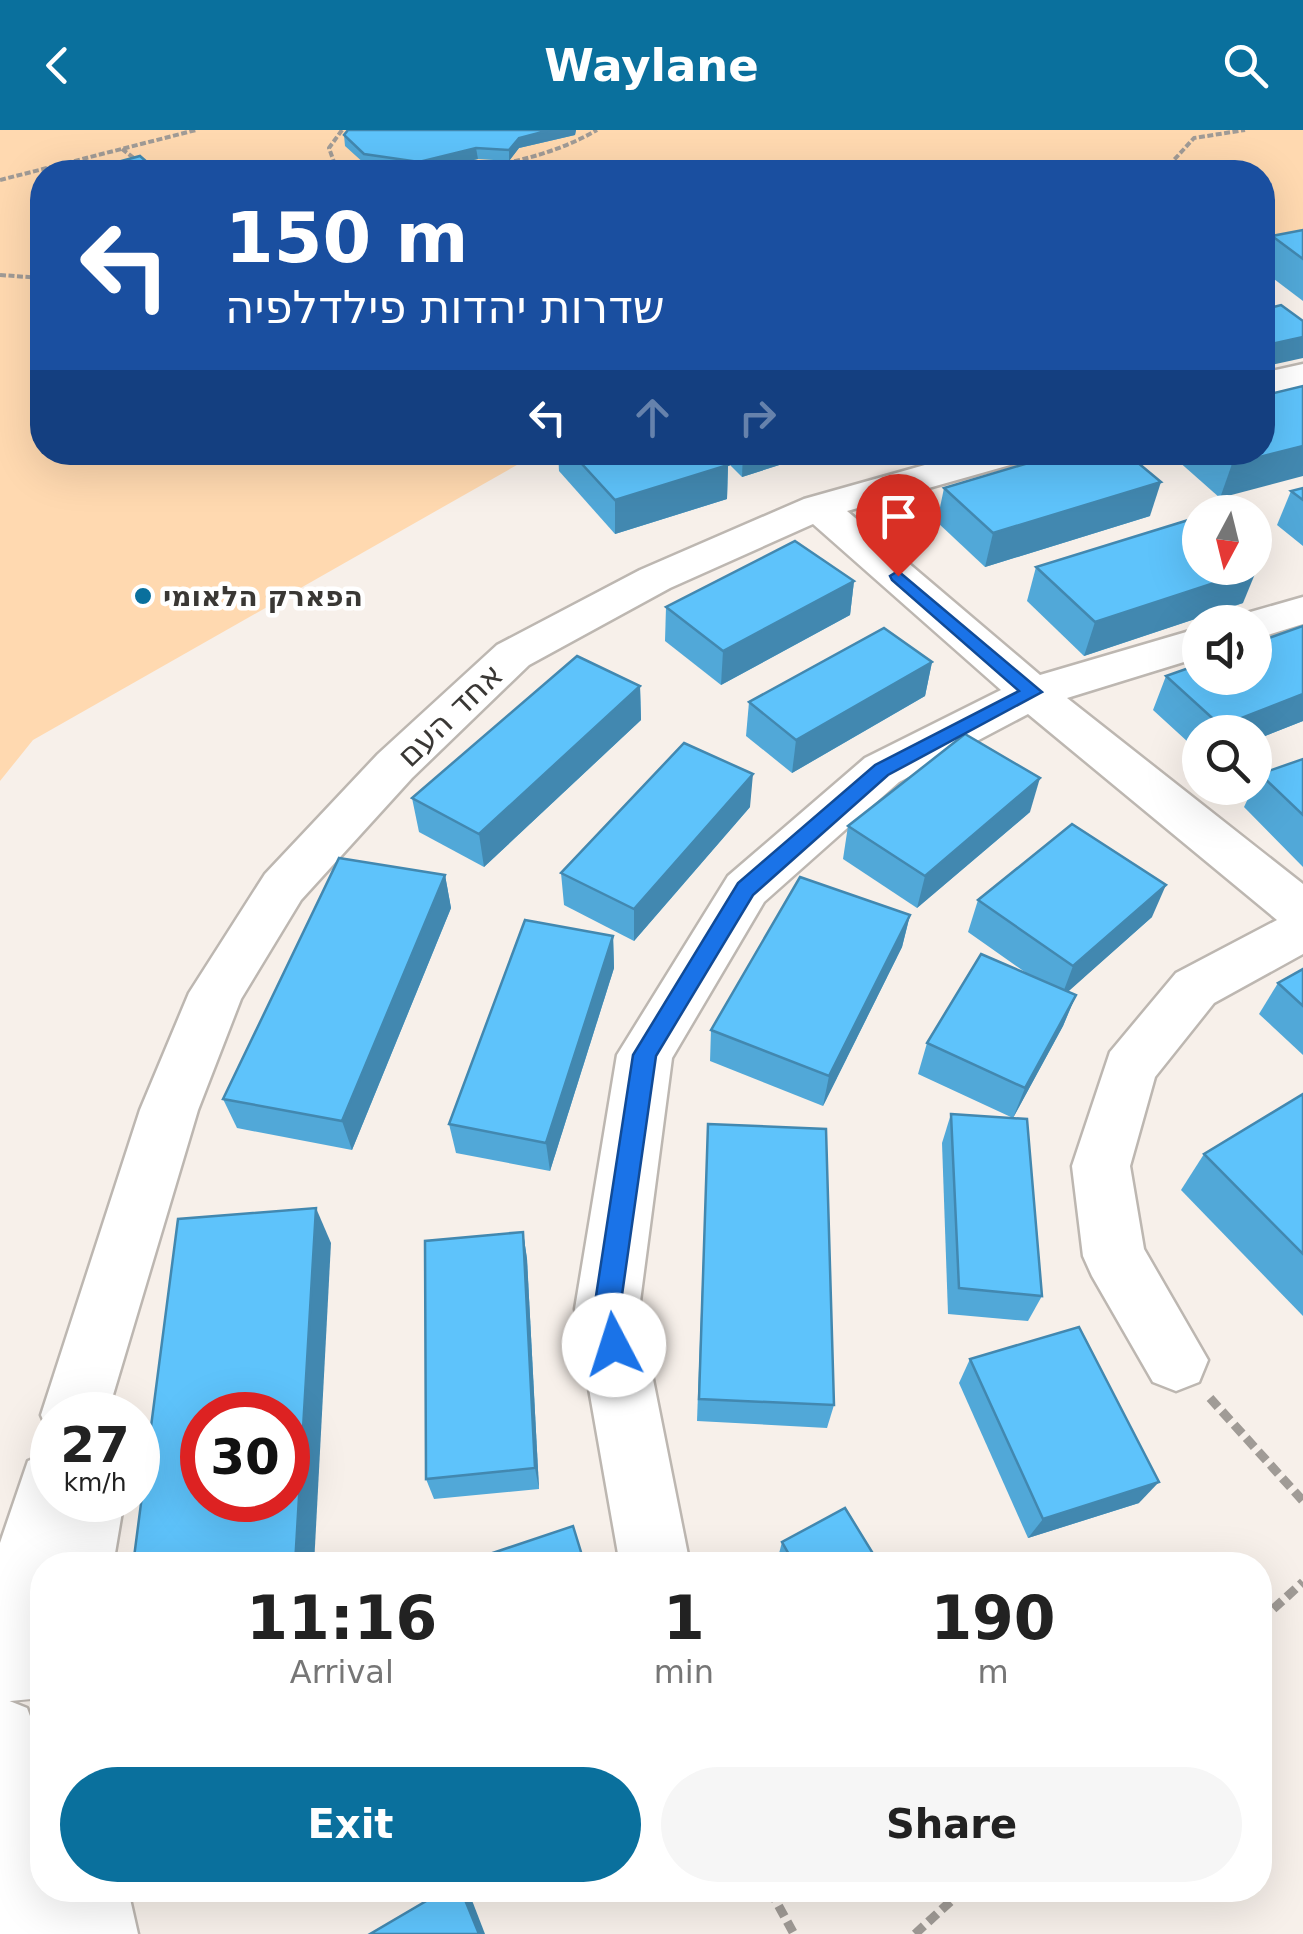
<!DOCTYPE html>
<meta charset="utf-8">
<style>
body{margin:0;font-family:"DejaVu Sans",Heebo,sans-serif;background:#f6f6f6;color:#222;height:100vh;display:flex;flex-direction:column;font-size:38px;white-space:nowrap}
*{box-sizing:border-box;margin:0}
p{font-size:32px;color:#767676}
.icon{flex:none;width:55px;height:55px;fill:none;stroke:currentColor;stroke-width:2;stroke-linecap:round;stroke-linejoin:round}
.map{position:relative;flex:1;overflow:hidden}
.drawer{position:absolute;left:30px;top:1422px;width:1242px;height:350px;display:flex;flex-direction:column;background:#fff;border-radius:40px;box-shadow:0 10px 40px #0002}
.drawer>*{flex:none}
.hud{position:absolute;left:30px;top:30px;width:1245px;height:305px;border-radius:40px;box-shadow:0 10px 40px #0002;background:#1a4fa0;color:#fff;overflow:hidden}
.needle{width:65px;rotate:187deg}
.controls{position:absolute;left:1182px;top:365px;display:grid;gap:20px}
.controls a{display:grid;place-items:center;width:90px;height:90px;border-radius:50%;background:#fff;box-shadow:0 10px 40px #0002;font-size:50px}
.speed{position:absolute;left:30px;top:1262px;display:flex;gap:20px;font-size:50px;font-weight:700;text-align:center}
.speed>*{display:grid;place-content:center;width:130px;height:130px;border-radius:50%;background:#fff;box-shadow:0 10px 40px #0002;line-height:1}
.speed small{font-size:25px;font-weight:400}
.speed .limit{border:15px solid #d22;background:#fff;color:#111}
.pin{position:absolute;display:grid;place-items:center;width:85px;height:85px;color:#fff;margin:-102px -42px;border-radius:50% 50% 50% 0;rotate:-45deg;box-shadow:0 0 10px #0007}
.pin .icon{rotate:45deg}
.me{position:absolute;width:110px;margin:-55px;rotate:355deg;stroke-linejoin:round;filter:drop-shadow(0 0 8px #0008)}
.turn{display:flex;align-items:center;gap:35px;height:210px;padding:0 30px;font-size:45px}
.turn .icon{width:130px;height:130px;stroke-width:2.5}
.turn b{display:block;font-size:70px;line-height:85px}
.lanes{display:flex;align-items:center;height:95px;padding:0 30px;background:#0003;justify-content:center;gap:50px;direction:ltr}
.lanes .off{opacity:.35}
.eta{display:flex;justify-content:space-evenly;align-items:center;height:170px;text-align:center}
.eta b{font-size:60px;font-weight:600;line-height:70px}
.button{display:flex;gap:20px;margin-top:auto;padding:20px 30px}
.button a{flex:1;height:115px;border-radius:60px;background:#0a709d;color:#fff;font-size:40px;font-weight:600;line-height:115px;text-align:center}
.button a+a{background:#f6f6f6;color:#222}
header{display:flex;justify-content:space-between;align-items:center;height:130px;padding:0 30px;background:#0a709d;color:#fff;font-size:45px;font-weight:600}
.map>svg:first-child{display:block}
.green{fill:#ffd9b0}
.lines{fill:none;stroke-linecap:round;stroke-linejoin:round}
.lane-casing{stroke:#bdb7b1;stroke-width:4}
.street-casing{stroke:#bdb7b1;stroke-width:5}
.path-far1{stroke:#a09b96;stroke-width:4;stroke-dasharray:6 2.5;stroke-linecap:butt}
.path{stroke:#a09b96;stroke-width:9;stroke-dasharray:12 6;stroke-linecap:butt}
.lane{fill:#fff;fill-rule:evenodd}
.street{fill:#fff;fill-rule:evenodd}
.wall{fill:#51a8d8}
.shaded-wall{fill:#4288b0}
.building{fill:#5ec3fb;stroke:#4288b0;stroke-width:2.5;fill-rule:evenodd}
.route{fill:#1a73e8;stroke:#114b97;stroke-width:2.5}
.poi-dot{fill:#0a709d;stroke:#fff;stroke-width:4}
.labels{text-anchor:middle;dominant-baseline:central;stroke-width:9;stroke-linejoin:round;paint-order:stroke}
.far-poi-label{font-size:28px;font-weight:bold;fill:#3a3835;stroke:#fff;text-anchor:start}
.street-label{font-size:32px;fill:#3a3835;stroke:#fff}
</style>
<header><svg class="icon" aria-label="back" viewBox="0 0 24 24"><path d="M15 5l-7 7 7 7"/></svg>Waylane<svg class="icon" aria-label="search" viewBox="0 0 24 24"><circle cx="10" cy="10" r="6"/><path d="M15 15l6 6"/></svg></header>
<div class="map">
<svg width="1303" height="1804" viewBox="0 0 1303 1804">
<rect width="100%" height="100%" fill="#f7f0ea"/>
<polygon class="green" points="0,0 1303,0 1303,110 1263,120 1262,42 42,42 42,322 538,323 33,610 0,651"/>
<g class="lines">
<g class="lane-casing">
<polygon id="lane" points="42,1531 42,1568 0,1572 0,1534"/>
</g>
<g class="street-casing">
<g id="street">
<polygon points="1303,234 1303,256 1262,265 1262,243"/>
<polygon points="971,322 1034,322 1028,330 847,381 1040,545 1200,498 1200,527 1067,568 1303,754 1303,824 1214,873 1155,947 1130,1036 1144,1119 1208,1230 1199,1252 1176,1261 1153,1252 1092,1146 1083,1126 1072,1036 1110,922 1176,843 1277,790 1028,584 899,652 764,772 672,928 639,1179 690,1435 620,1435 575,1179 617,925 728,746 865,628 1001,560 813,394 670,458 529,535 412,648 301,770 241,869 198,980 107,1285 52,1285 51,1308 41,1285 140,980 189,863 265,744 378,624 497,515 640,440 804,369"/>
<polygon points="1303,467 1303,494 1255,509 1255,492 1235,492 1240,485"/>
<path d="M52,1321V1370H124L113,1435H42C42,1482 44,1514 26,1558L2,1568L27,1578C50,1635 42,1699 42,1760H128L138,1804H0V1413L28,1331Z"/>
</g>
</g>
<g class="path-far1">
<polyline points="342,0 329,18 334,32 349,39 391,42"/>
<polyline points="122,19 152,42"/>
<path d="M430,42C487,39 547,29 597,0"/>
<polyline points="1163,42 1194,8 1245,0"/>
<polyline points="0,50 196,0"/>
<polyline points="0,145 42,148"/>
</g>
<g class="path">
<polyline points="1210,1268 1303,1371"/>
<polyline points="1260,1491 1303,1452"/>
<polyline points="770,1760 794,1804"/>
<polyline points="915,1804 963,1760"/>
</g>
<use href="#lane" class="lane"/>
<use href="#street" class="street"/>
</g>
<g class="wall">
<polygon points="348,0 576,0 575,5 519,18 509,31 478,29 421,42 366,35 345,16 344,5"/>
<polygon points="1303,100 1303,171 1262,140 1262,133 1272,106"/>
<polygon points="558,322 716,322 728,335 727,369 615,404 559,341"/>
<polygon points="717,322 820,322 742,347"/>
<polygon points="1168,322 1262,322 1220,368"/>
<polygon points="944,358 1150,386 985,437 937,392"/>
<polygon points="1303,358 1303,416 1277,395 1291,361"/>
<polygon points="1036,437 1243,473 1084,526 1027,471"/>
<polygon points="854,451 850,485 721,555 665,511 666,477"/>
<polygon points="932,532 925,566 792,643 746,606 749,572"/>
<polygon points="1166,546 1303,591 1255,610 1255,602 1200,602 1200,623 1153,580"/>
<polygon points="640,556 641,590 484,737 419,702 412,668"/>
<polygon points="1303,629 1303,737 1244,677 1253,658 1255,658 1260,644"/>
<polygon points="750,677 634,811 564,775 561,743"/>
<polygon points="1030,682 917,778 843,729 848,696"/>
<polygon points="445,745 451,778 352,1020 237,998 223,969"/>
<polygon points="978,770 1152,787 1067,862 1076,865 1063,896 1013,988 918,944 927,913 1029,845 968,802"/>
<polygon points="910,785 902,817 823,976 710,931 711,900"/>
<polygon points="613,806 614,838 550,1041 456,1023 449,994"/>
<polygon points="1303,839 1303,925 1259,884 1278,853"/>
<polygon points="1303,964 1303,1186 1181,1060 1204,1024"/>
<polygon points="951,984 1042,1166 1028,1191 948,1184 942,1013"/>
<polygon points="708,994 834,1275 827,1298 697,1291"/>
<polygon points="523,1102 527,1129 539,1359 434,1369 426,1349"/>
<polygon points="970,1229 1139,1373 1028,1408 959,1253"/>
<polygon points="782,1412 880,1435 776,1435"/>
</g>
<g class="shaded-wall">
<polygon points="550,0 576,0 575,5 519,18 509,31 509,20 519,8"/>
<polygon points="476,18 478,29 420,42 419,32"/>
<polygon points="1303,207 1303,228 1262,237 1262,216"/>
<polygon points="1303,316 1303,346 1220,368 1232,334"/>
<polygon points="743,322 820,322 742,347"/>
<polygon points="905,322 921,322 905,327"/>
<polygon points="728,335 727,369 615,404 615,370"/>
<polygon points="1161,352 1150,386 985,437 993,403"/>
<polygon points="1257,439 1243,473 1084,526 1095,492"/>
<polygon points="854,451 850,485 721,555 723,521"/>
<polygon points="932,532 925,566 792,643 796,610"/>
<polygon points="640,556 641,590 484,737 479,704"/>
<polygon points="1303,564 1303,591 1255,610 1255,602 1218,602 1221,596"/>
<polygon points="753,644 750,677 634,811 634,779"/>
<polygon points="1040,648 1030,682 917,778 925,746"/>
<polygon points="445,745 451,778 352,1020 342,991"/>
<polygon points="1166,755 1152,787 1061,868 1073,836"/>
<polygon points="910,785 902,817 823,976 829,946"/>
<polygon points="613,806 614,838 550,1041 546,1013"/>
<polygon points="1076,865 1063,896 1013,988 1025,958"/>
<polygon points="316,1078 331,1113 314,1435 295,1435"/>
<polygon points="523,1102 527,1129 539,1359 535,1338"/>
<polygon points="1159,1352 1139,1373 1028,1408 1043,1389"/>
<polygon points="461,1760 468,1760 485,1804 479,1804"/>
</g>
<g class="building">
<polygon points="348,0 550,0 519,8 509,20 476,18 419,32 364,24 344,5"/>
<polygon points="140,26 155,39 143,42 81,42"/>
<polygon points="1303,100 1303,129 1272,106"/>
<polygon points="1281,175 1303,191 1303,207 1262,216 1262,180"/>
<polygon points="1303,256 1303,316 1232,334 1219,322 1262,322 1262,266"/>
<polygon points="571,322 716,322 728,335 615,370"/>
<polygon points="1065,322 1125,322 1161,352 993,403 944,358"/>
<polygon points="1303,358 1303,370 1291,361"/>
<polygon points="1195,388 1200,392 1200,438 1255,437 1257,439 1095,492 1036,437"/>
<polygon points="795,411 854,451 723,521 666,477"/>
<polygon points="1303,496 1303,564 1221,596 1166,546 1200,534 1200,548 1255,548 1255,513"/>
<polygon points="884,498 932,532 796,610 749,572"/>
<polygon points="577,526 640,556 479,704 412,668"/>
<polygon points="965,604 1040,648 925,746 848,696"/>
<polygon points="684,613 753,644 634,779 561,743"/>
<polygon points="1303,629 1303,685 1260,644"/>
<polygon points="1072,694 1166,755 1073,836 978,770"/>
<polygon points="339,728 445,745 342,991 223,969"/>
<polygon points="800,747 910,785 829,946 711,900"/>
<polygon points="525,790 613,806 546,1013 449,994"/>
<polygon points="981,824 1076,865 1025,958 927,913"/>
<polygon points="1303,839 1303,876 1278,853"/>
<polygon points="1303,964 1303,1124 1204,1024"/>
<polygon points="951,984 1027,989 1042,1166 959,1158"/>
<polygon points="708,994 826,999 834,1275 699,1269"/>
<path d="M316,1078L295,1435H133L178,1089ZM202,1285H288V1370H202Z"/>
<polygon points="523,1102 535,1338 426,1349 425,1111"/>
<polygon points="1079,1197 1159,1352 1043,1389 970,1229"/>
<polygon points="845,1378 880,1435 795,1435 782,1412"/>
<polygon points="573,1396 585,1435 463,1435 463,1433"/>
<polygon points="445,1760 461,1760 479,1804 370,1804"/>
</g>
<polygon class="route" points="898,441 1042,562 888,645 753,765 656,926 620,1179 627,1215 623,1224 614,1228 604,1224 594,1179 633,925 738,753 875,635 1019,561 892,450 890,446"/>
<circle class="poi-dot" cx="143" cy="466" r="10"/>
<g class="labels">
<g class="far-poi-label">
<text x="163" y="466">הפארק הלאומי</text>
</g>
<g class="street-label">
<text transform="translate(450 585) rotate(-44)">אחד העם</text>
</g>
</g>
</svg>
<div class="controls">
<a><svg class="needle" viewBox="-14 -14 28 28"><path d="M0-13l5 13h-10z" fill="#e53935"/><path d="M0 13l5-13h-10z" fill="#767676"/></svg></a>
<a><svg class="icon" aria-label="sound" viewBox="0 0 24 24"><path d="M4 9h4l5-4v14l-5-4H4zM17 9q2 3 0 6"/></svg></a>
<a><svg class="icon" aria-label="search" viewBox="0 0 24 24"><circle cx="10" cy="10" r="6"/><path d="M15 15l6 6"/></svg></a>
</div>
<div class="speed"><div>27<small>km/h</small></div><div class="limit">30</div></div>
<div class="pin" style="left:898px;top:446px;background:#d93025"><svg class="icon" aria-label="arrive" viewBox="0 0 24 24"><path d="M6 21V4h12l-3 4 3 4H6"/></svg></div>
<svg class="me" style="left:614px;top:1215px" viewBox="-20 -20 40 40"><circle r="19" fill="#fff"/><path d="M0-13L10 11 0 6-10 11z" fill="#1a73e8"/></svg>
<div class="hud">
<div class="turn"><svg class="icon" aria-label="left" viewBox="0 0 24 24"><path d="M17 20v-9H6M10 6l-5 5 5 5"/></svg><div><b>150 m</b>שדרות יהדות פילדלפיה</div></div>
<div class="lanes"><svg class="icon" aria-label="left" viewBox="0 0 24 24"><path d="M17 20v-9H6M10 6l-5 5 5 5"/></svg><svg class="icon off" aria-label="ahead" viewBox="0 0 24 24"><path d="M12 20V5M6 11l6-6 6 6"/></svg><svg class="icon off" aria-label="right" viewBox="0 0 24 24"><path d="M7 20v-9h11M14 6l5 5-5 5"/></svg></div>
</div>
<section class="drawer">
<div class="eta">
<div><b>11:16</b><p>Arrival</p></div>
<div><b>1</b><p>min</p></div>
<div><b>190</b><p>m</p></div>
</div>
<div class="button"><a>Exit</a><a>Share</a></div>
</section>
</div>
